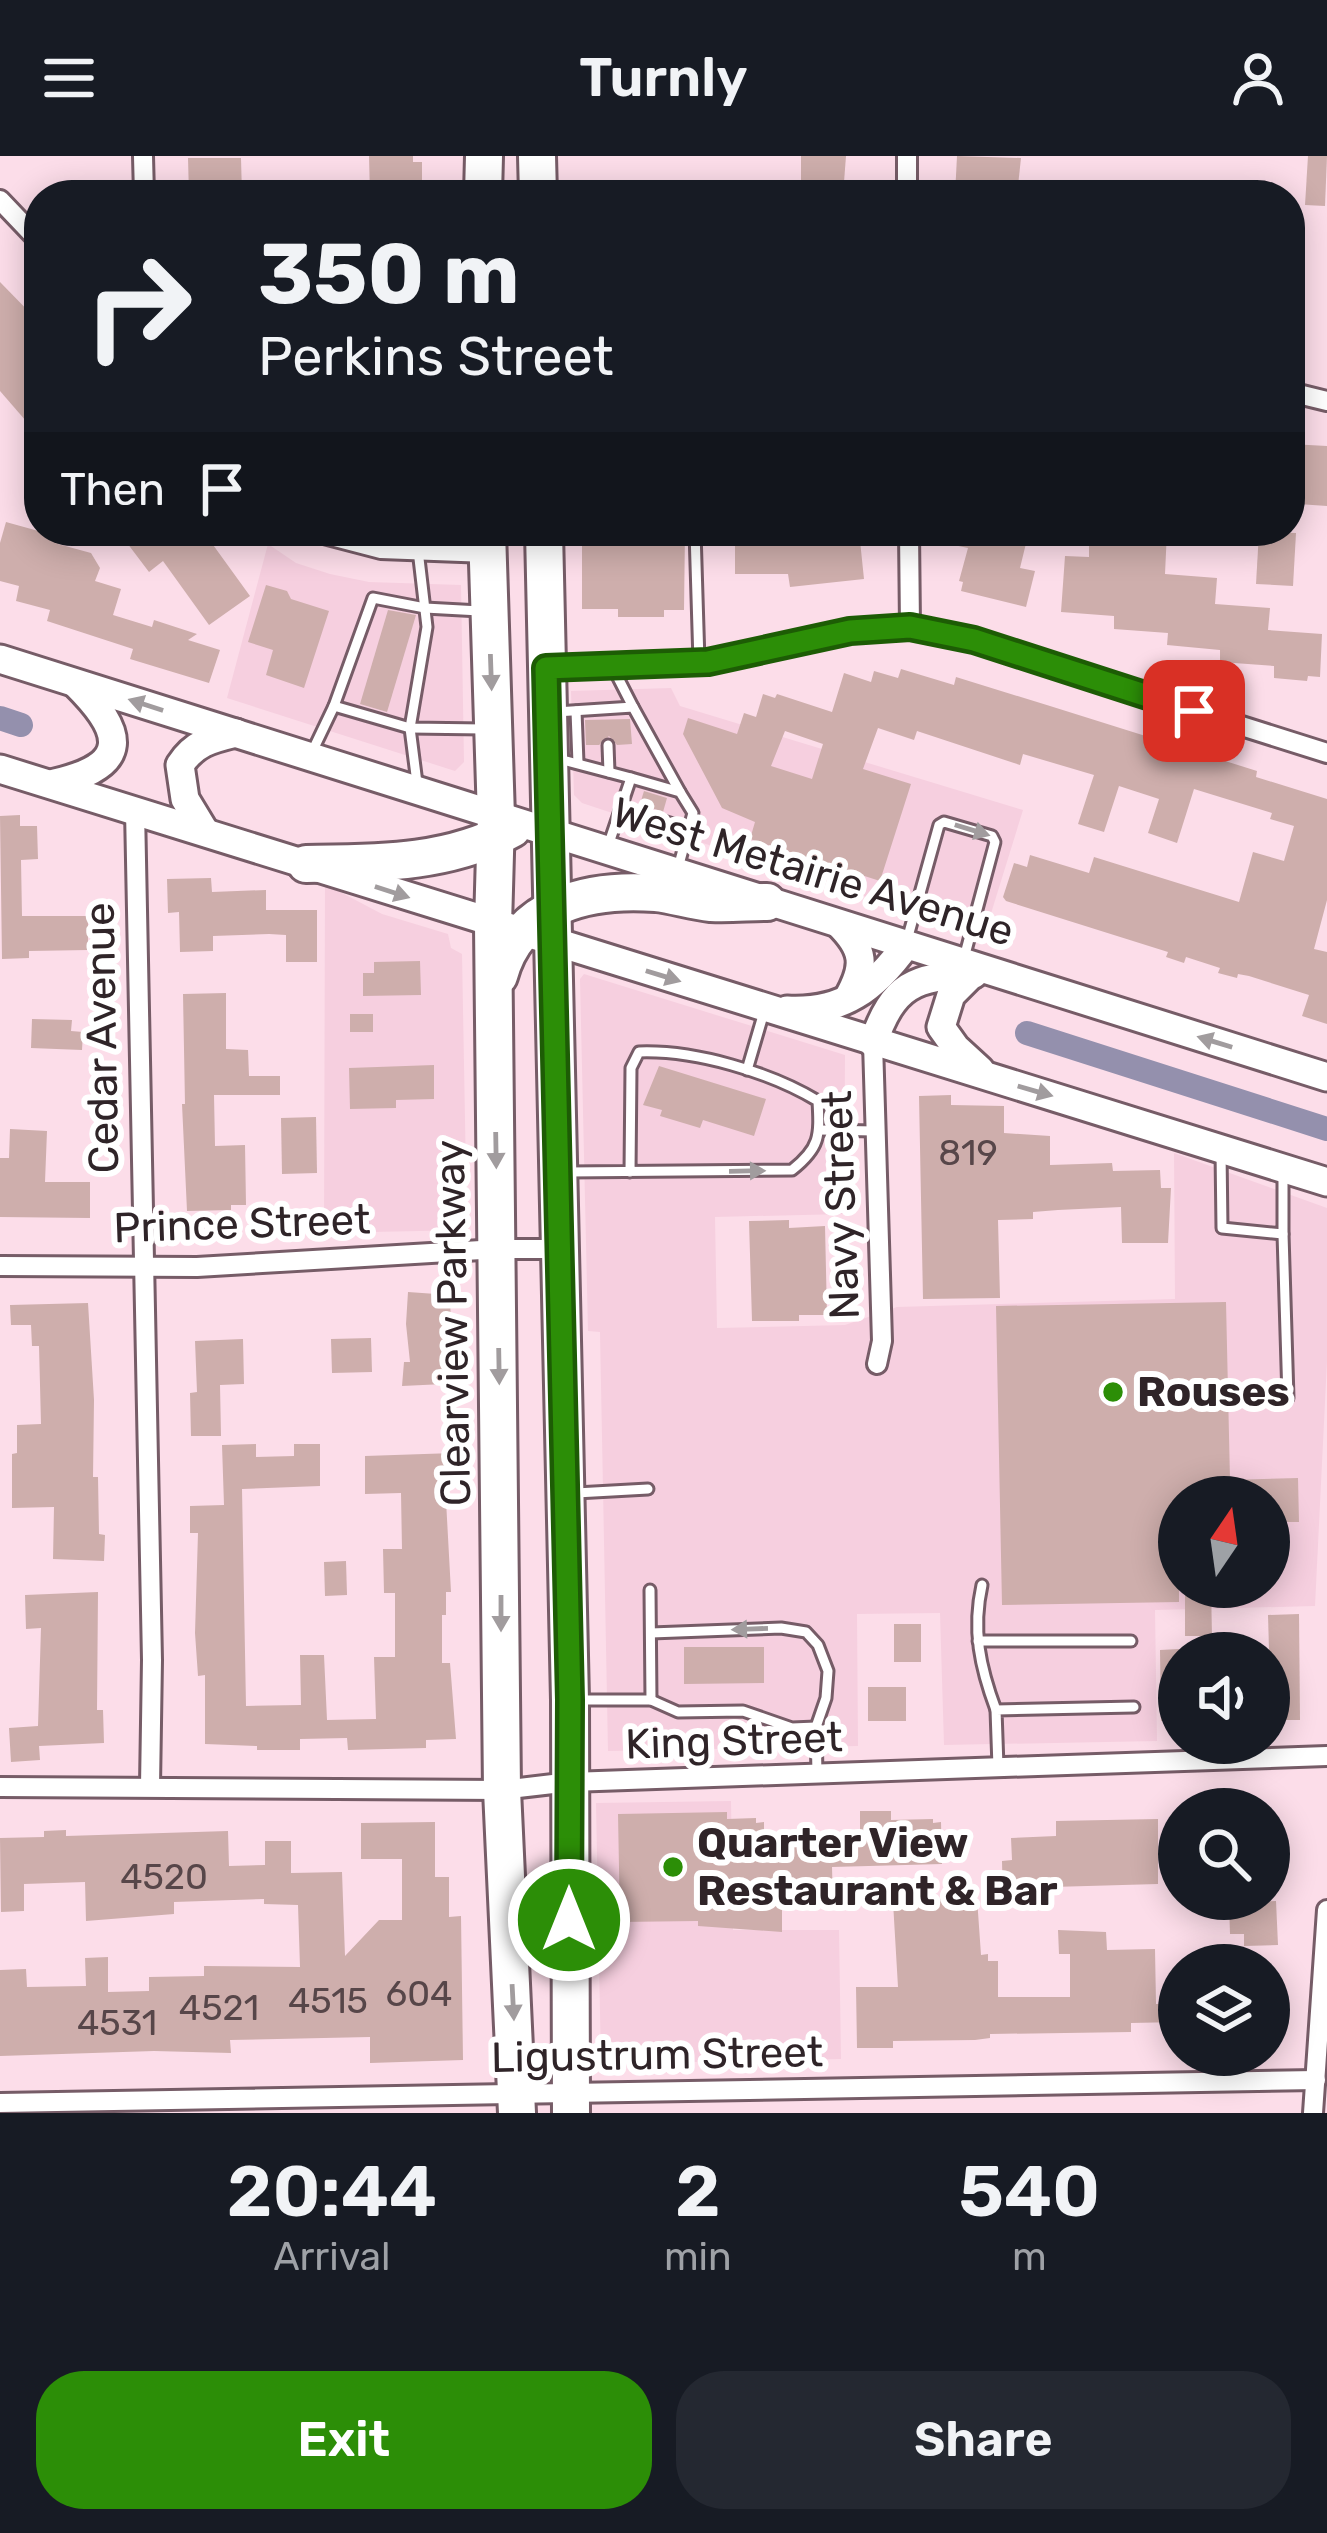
<!DOCTYPE html>
<style>
body{margin:0;font-family:Rubik,sans-serif;background:#242831;color:#f1f3f6;height:100vh;display:flex;flex-direction:column;font-size:45px;white-space:nowrap}
*{box-sizing:border-box;margin:0}
p{font-size:39px;color:#9ea1a6}
.icon{flex:none;width:66px;height:66px;fill:none;stroke:currentColor;stroke-width:2;stroke-linecap:round;stroke-linejoin:round}
.map{position:relative;height:1957px;overflow:hidden}
.drawer{display:flex;flex-direction:column;background:#171b24;flex:1}
.drawer>*{flex:none}
.guide{position:absolute;left:24px;top:24px;width:1281px;height:366px;border-radius:48px;box-shadow:0 6px 30px #0003;background:#171b24;color:#f1f3f6;overflow:hidden}
.needle{width:78px;rotate:13deg}
.fabs{position:absolute;left:1158px;top:1320px;display:grid;gap:24px}
.fabs a{display:grid;place-items:center;width:132px;height:132px;border-radius:50%;background:#171b24;box-shadow:0 6px 30px #0003;font-size:60px}
.pin{position:absolute;display:grid;place-items:center;width:102px;height:102px;color:#fff;margin:-51px;border-radius:24px;box-shadow:0 6px 18px #0006}
.me{position:absolute;width:132px;margin:-66px;rotate:0deg;stroke-linejoin:round;filter:drop-shadow(0 0 9px #0008)}
.turn{display:flex;align-items:center;gap:42px;height:252px;padding:0 36px;font-size:54px}
.turn .icon{width:156px;height:156px;stroke-width:2.5}
.turn b{display:block;font-size:84px;line-height:102px}
.then{display:flex;align-items:center;height:114px;padding:0 36px;background:#0003;gap:24px;font-size:45px}
.eta{display:flex;justify-content:space-evenly;align-items:center;height:204px;text-align:center}
.eta b{font-size:72px;font-weight:600;line-height:84px}
.cta{display:flex;gap:24px;margin-top:auto;padding:24px 36px}
.cta a{flex:1;height:138px;border-radius:48px;background:#2c8e07;color:#fff;font-size:48px;font-weight:600;line-height:138px;text-align:center}
.cta a+a{background:#242831;color:#f1f3f6}
header{display:flex;justify-content:space-between;align-items:center;height:156px;padding:0 36px;background:#171b24;font-size:54px;font-weight:600}
.map>svg:first-child{display:block}
.built{fill:#f6cfdf;fill-rule:evenodd}
.lines{fill:none;stroke-linecap:round;stroke-linejoin:round}
.canal{stroke:#9490ad;stroke-width:24}
.building{fill:#ceaeac;fill-rule:evenodd}
.lane-casing{stroke:#765c67;stroke-width:15}
.street-casing{stroke:#765c67;stroke-width:24}
.secondary-casing{stroke:#765c67;stroke-width:33}
.highway-casing{stroke:#765c67;stroke-width:42}
.lane{stroke:#fff;stroke-width:9}
.street{stroke:#fff;stroke-width:18}
.secondary{stroke:#fff;stroke-width:27}
.highway{stroke:#fff;stroke-width:36}
.oneway{fill:#a19c9e}
.route-casing{stroke:#1d5c05;stroke-width:30}
.route{stroke:#2c8e07;stroke-width:21}
.poi-dot{fill:#2c8e07;stroke:#fff;stroke-width:4.5}
.labels{text-anchor:middle;dominant-baseline:central;stroke-width:12;stroke-linejoin:round;paint-order:stroke}
.number-label{font-size:36px;fill:#574649}
.street-label{font-size:42px;fill:#2f2428;stroke:#fff}
.poi-label{font-size:42px;font-weight:bold;fill:#2f2428;stroke:#fff;text-anchor:start}
</style>
<header><svg class="icon" aria-label="menu" viewBox="0 0 24 24"><path d="M4 6h16M4 12h16M4 18h16"/></svg>Turnly<svg class="icon" aria-label="person" viewBox="0 0 24 24"><circle cx="12" cy="8" r="4"/><path d="M4 21q1-7 8-7t8 7"/></svg></header>
<div class="map">
<svg width="1327" height="1957" viewBox="0 0 1327 1957">
<rect width="100%" height="100%" fill="#fcdde9"/>
<g class="built">
<polygon points="268,388 296,407 330,418 369,426 461,429 464,606 455,615 227,542"/>
<polygon points="671,532 680,550 1023,654 984,780 582,647 574,639 571,535"/>
<polygon points="325,728 382,758 448,778 451,792 462,798 467,1074 324,1077"/>
<path d="M584,818L845,899L844,1058L715,1061L717,1172L845,1169L897,1151L1175,1143L1174,997L1327,1052V1205L1315,1450L1155,1454L1157,1585L944,1589L940,1457L857,1458L858,1590L608,1595L600,1176L588,1175L580,823ZM1179,1341H1269V1431H1179Z"/>
<polygon points="731,1645 733,1774 839,1774 841,1903 601,1908 596,1647"/>
</g>
<g class="lines">
<g class="canal">
<polyline points="0,562 21,569"/>
<polyline points="1027,877 1327,973"/>
</g>
</g>
<g class="building">
<polygon points="369,0 413,0 413,6 422,6 422,39 370,39"/>
<polygon points="801,0 846,0 843,39 801,39"/>
<polygon points="957,0 1021,2 1017,39 955,39"/>
<polygon points="1308,0 1327,0 1325,50 1305,49"/>
<polygon points="188,2 241,2 242,39 189,39"/>
<polygon points="0,126 39,166 39,280 0,235"/>
<polygon points="1290,288 1327,290 1327,350 1298,348 1299,336 1290,335"/>
<polygon points="6,366 60,381 58,388 91,397 100,412 95,425 121,433 113,459 152,471 154,464 197,478 188,484 220,494 209,527 130,503 133,493 47,465 50,454 16,445 19,430 0,425 0,387"/>
<polygon points="118,375 203,375 250,440 209,469 163,405 149,416"/>
<polygon points="582,375 685,375 684,454 664,454 664,461 618,461 618,453 582,453"/>
<polygon points="813,375 859,375 864,423 790,431 788,418 735,418 735,388 785,388 784,378"/>
<polygon points="926,375 1029,375 1020,412 1035,415 1026,451 961,435 963,426 959,425 968,392 925,383"/>
<polygon points="1089,375 1167,375 1165,418 1217,422 1215,448 1270,452 1268,474 1322,478 1320,521 1308,520 1307,525 1274,522 1274,510 1220,506 1220,494 1167,489 1168,477 1114,473 1114,460 1061,456 1065,400 1089,401"/>
<polygon points="1259,376 1296,377 1293,430 1256,428"/>
<polygon points="266,429 287,435 291,443 329,455 304,532 266,519 273,494 248,486"/>
<polygon points="388,454 416,459 387,556 360,548"/>
<path d="M901,513L954,529L956,521L1050,550L1257,615L1256,621L1327,643V744L1314,793L1327,796V868L1302,860L1309,839L1249,820L1238,818L1237,822L1218,817L1220,812L1186,801L1184,807L1166,801L1168,796L1006,745L1003,741L1014,707L1027,711L1030,699L1089,717L1094,701L1239,746L1253,696L1284,705L1294,670L1270,663L1272,657L1194,633L1177,687L1148,677L1159,643L1119,630L1104,676L1078,668L1094,619L1023,598L1020,609L917,575L914,584L878,572L863,613L911,628L880,725L750,683L755,666L722,652L683,578L688,562L737,578L744,557L756,561L763,538L775,542L777,538L832,556L844,517L871,526L874,515L898,522ZM785,575L823,588L812,623L771,610Z"/>
<polygon points="630,563 632,588 617,589 609,580 599,589 586,589 585,564"/>
<polygon points="644,635 667,642 663,656 640,648"/>
<polygon points="20,659 20,670 37,670 38,703 21,704 22,760 88,760 88,794 29,795 29,802 2,803 0,660"/>
<polygon points="211,722 212,736 266,734 266,754 317,754 317,806 286,806 286,779 269,778 213,780 213,795 180,796 179,756 168,757 167,723"/>
<polygon points="420,805 421,839 363,840 363,817 374,817 374,806"/>
<polygon points="226,837 226,893 248,894 249,920 280,920 280,939 214,939 215,990 245,989 246,1049 231,1049 231,1054 187,1055 182,948 185,948 183,838"/>
<rect x="350" y="858" width="23" height="18"/>
<polygon points="32,863 72,864 71,875 83,876 82,894 31,892"/>
<polygon points="434,909 434,943 396,944 396,952 350,953 349,912"/>
<polygon points="659,910 766,943 754,980 703,964 700,972 660,960 662,954 643,949"/>
<polygon points="951,939 951,949 1004,950 1004,977 1050,980 1050,1009 1112,1007 1113,1015 1160,1014 1161,1032 1171,1032 1168,1087 1122,1087 1121,1051 1058,1054 1033,1056 1033,1063 998,1064 1000,1142 923,1143 919,940"/>
<polygon points="316,961 317,1017 282,1018 281,962"/>
<polygon points="10,973 47,975 45,1026 90,1026 90,1062 0,1061 0,1002 9,1002"/>
<polygon points="789,1064 789,1072 825,1070 827,1159 799,1159 799,1165 752,1165 749,1065"/>
<polygon points="408,1136 450,1139 452,1206 443,1206 444,1228 402,1230 404,1206 410,1206 406,1168"/>
<polygon points="1226,1146 1230,1324 1298,1322 1299,1366 1269,1366 1269,1341 1179,1341 1179,1446 1002,1449 996,1150"/>
<polygon points="88,1147 94,1244 93,1321 98,1321 99,1378 105,1379 104,1405 53,1403 54,1351 12,1352 12,1298 17,1297 17,1269 41,1268 39,1190 32,1190 31,1169 11,1169 10,1149"/>
<polygon points="371,1182 372,1216 332,1217 331,1183"/>
<polygon points="243,1183 244,1228 220,1229 221,1280 191,1280 190,1237 197,1236 195,1185"/>
<polygon points="256,1288 256,1301 294,1300 294,1288 320,1288 320,1330 242,1333 246,1550 301,1549 300,1499 324,1499 327,1564 376,1563 374,1501 395,1501 395,1437 384,1437 383,1393 402,1393 401,1337 365,1338 365,1300 454,1297 454,1327 445,1326 451,1436 446,1436 446,1459 442,1459 442,1507 450,1507 456,1583 426,1584 426,1592 348,1594 347,1582 300,1583 300,1594 257,1594 257,1590 205,1588 205,1519 198,1520 195,1477 198,1377 190,1377 190,1350 224,1349 222,1289"/>
<polygon points="346,1405 347,1439 325,1440 324,1406"/>
<polygon points="1185,1431 1211,1431 1212,1480 1185,1480"/>
<polygon points="98,1436 97,1554 103,1554 104,1587 39,1590 40,1604 11,1606 9,1572 38,1570 41,1472 26,1473 25,1439"/>
<polygon points="1299,1458 1300,1564 1271,1564 1268,1459"/>
<rect x="894" y="1468" width="27" height="38"/>
<polygon points="684,1491 764,1491 764,1527 684,1528"/>
<polygon points="1179,1493 1179,1565 1161,1565 1160,1494"/>
<rect x="868" y="1531" width="38" height="34"/>
<polygon points="860,1655 891,1655 891,1664 933,1663 933,1667 941,1666 942,1708 832,1711 833,1749 782,1750 782,1776 698,1770 698,1765 620,1766 618,1658 727,1656 727,1663 756,1662 756,1667 764,1666 764,1679 860,1678"/>
<polygon points="1158,1663 1158,1728 1052,1731 1052,1750 1003,1751 1002,1705 1012,1704 1011,1682 1056,1680 1056,1665"/>
<polygon points="435,1666 435,1721 449,1721 449,1761 461,1760 463,1904 370,1907 370,1881 230,1884 231,1897 154,1895 0,1900 0,1814 26,1813 27,1831 86,1830 85,1802 108,1801 108,1836 149,1835 149,1821 204,1820 204,1810 300,1811 298,1749 264,1748 264,1743 174,1746 174,1758 86,1765 85,1726 24,1728 24,1755 1,1756 0,1682 44,1681 44,1675 66,1674 66,1680 228,1675 229,1710 265,1709 265,1685 291,1685 291,1717 342,1716 345,1800 379,1764 402,1764 402,1703 361,1703 361,1667"/>
<polygon points="946,1742 977,1742 981,1799 988,1798 988,1805 998,1805 998,1841 1070,1841 1070,1798 1059,1798 1058,1774 1106,1776 1107,1794 1155,1793 1156,1848 1179,1848 1179,1866 1131,1867 1131,1876 990,1878 990,1882 975,1884 893,1885 893,1892 857,1892 856,1831 898,1831 893,1746"/>
<polygon points="1276,1745 1278,1789 1244,1790 1244,1778 1230,1778 1229,1747"/>
</g>
<g class="lines">
<g class="lane-casing">
<g id="lane">
<polyline points="695,375 699,506"/>
<polyline points="612,510 633,551"/>
<polyline points="334,550 373,442 425,452 480,455"/>
<polyline points="576,555 578,607"/>
<polyline points="556,556 633,551 680,636"/>
<polyline points="608,589 609,616"/>
<polyline points="312,596 334,550 410,572 484,573"/>
<polyline points="555,602 631,622"/>
<polyline points="417,627 410,572 427,471 418,394"/>
<polyline points="621,652 689,673"/>
<polyline points="608,690 631,622 680,636 693,657 678,712"/>
<polyline points="907,784 939,669 944,666 992,680 995,686 964,802"/>
<polyline points="747,914 764,856"/>
<polyline points="820,974 875,975"/>
<polyline points="1221,996 1222,1072 1283,1078 1283,1016"/>
<path d="M568,1016L792,1014C820,992 820,980 818,945C770,916 695,894 639,896L631,912L630,1016"/>
<polyline points="1283,1078 1288,1242"/>
<polyline points="576,1337 648,1333"/>
<path d="M982,1429C972,1474 980,1511 996,1554"/>
<polyline points="650,1434 651,1544"/>
<polyline points="651,1477 781,1472 806,1476 818,1489 828,1515 826,1542 816,1571 817,1618"/>
<polyline points="978,1485 1131,1485"/>
<polyline points="576,1544 651,1544 678,1556 743,1555 792,1572 816,1571"/>
<polyline points="998,1611 996,1554 1134,1551"/>
</g>
</g>
<g class="street-casing">
<g id="street">
<polyline points="143,0 144,39"/>
<polyline points="907,39 907,0"/>
<polyline points="0,44 39,85"/>
<polyline points="1290,236 1327,245"/>
<polyline points="312,375 381,393 488,397"/>
<polyline points="909,375 910,471"/>
<polyline points="546,512 708,506 850,475 910,471 973,485 1327,597"/>
<polyline points="135,654 152,1504 150,1630"/>
<polyline points="873,887 882,1185 877,1208"/>
<polyline points="0,1110 197,1111 498,1093 558,1093"/>
<polyline points="0,1631 502,1634 570,1626 1327,1600"/>
<polyline points="0,1947 1316,1924"/>
<polyline points="1313,1957 1327,1754"/>
</g>
</g>
<g class="secondary-casing">
<g id="secondary">
<polyline points="0,503 1327,921"/>
<polyline points="0,613 1327,1026"/>
<path d="M55,627C132,609 124,576 76,528"/>
<path d="M205,676L185,643L180,609C194,587 211,583 236,577"/>
<path d="M839,768C865,794 866,810 848,842"/>
<polyline points="972,818 951,839 941,871 956,892 980,914"/>
<path d="M787,854C843,857 875,832 906,789"/>
<path d="M873,887C894,828 913,821 974,818"/>
</g>
</g>
<g class="highway-casing">
<g id="highway">
<polyline points="537,0 538,39"/>
<polyline points="483,39 484,0"/>
<polyline points="487,375 496,662 493,769 502,1634 517,1957"/>
<polyline points="544,375 570,1544 571,1957"/>
<path d="M306,708C378,707 447,708 512,673"/>
<path d="M499,820C518,748 589,732 656,737C674,739 692,745 711,747C730,748 749,746 767,746"/>
</g>
</g>
<use href="#lane" class="lane"/>
<use href="#street" class="street"/>
<use href="#secondary" class="secondary"/>
<use href="#highway" class="highway"/>
</g>
<defs><path id="oneway-solid" d="M-6-.8H1V-3.2L6.5 0L1 3.2V.8H-6Z" transform="scale(3)"/></defs>
<g class="oneway">
<use href="#oneway-solid" transform="translate(491 516) rotate(88)"/>
<use href="#oneway-solid" transform="translate(146 549) rotate(-162)"/>
<use href="#oneway-solid" transform="translate(972 674) rotate(17)"/>
<use href="#oneway-solid" transform="translate(392 736) rotate(18)"/>
<use href="#oneway-solid" transform="translate(663 820) rotate(17)"/>
<use href="#oneway-solid" transform="translate(1215 886) rotate(-163)"/>
<use href="#oneway-solid" transform="translate(1035 935) rotate(16)"/>
<use href="#oneway-solid" transform="translate(496 994) rotate(89)"/>
<use href="#oneway-solid" transform="translate(747 1015) rotate(-1)"/>
<use href="#oneway-solid" transform="translate(499 1210) rotate(89)"/>
<use href="#oneway-solid" transform="translate(501 1457) rotate(90)"/>
<use href="#oneway-solid" transform="translate(750 1473) rotate(178)"/>
<use href="#oneway-solid" transform="translate(513 1846) rotate(87)"/>
</g>
<g class="lines">
<g class="route-casing">
<polyline id="route" points="569,1764 570,1544 546,512 708,506 850,475 910,471 974,484 1194,555"/>
</g>
<use href="#route" class="route"/>
</g>
<g class="poi-dot">
<circle cx="1113" cy="1236" r="12"/>
<circle cx="673" cy="1711" r="12"/>
</g>
<g class="labels">
<g class="number-label">
<text x="968" y="996">819</text>
<text x="164" y="1720">4520</text>
<text x="419" y="1837">604</text>
<text x="328" y="1844">4515</text>
<text x="219" y="1851">4521</text>
<text x="117" y="1866">4531</text>
</g>
<g class="street-label">
<text transform="translate(813 716) rotate(17)">West Metairie Avenue</text>
<text transform="translate(102 882) rotate(-91)">Cedar Avenue</text>
<text transform="translate(841 1049) rotate(-92)">Navy Street</text>
<text transform="translate(242 1068) rotate(-2)">Prince Street</text>
<text transform="translate(453 1167) rotate(-91)">Clearview Parkway</text>
<text transform="translate(734 1585) rotate(-2)">King Street</text>
<text transform="translate(657 1899) rotate(-1)">Ligustrum Street</text>
</g>
<g class="poi-label">
<text x="1137" y="1236">Rouses</text>
<text x="697" y="1687">Quarter View<tspan x="697" dy="48">Restaurant &amp; Bar</tspan></text>
</g>
</g>
</svg>
<div class="fabs">
<a><svg class="needle" viewBox="-14 -14 28 28"><path d="M0-13l5 13h-10z" fill="#e53935"/><path d="M0 13l5-13h-10z" fill="#9ea1a6"/></svg></a>
<a><svg class="icon" aria-label="sound" viewBox="0 0 24 24"><path d="M4 9h4l5-4v14l-5-4H4zM17 9q2 3 0 6"/></svg></a>
<a><svg class="icon" aria-label="search" viewBox="0 0 24 24"><circle cx="10" cy="10" r="6"/><path d="M15 15l6 6"/></svg></a>
<a><svg class="icon" aria-label="layers" viewBox="0 0 24 24"><path d="M12 4l9 5-9 5-9-5zM3 14l9 5 9-5"/></svg></a>
</div>
<div class="pin" style="left:1194px;top:555px;background:#d93025"><svg class="icon" aria-label="arrive" viewBox="0 0 24 24"><path d="M6 21V4h12l-3 4 3 4H6"/></svg></div>
<svg class="me" style="left:569px;top:1764px" viewBox="-20 -20 40 40"><circle r="17" fill="#2c8e07" stroke="#fff" stroke-width="3"/><path d="M0-11L8 9 0 5-8 9z" fill="#fff"/></svg>
<div class="guide">
<div class="turn"><svg class="icon" aria-label="right" viewBox="0 0 24 24"><path d="M7 20v-9h11M14 6l5 5-5 5"/></svg><div><b>350 m</b>Perkins Street</div></div>
<div class="then">Then<svg class="icon" aria-label="arrive" viewBox="0 0 24 24"><path d="M6 21V4h12l-3 4 3 4H6"/></svg></div>
</div>
</div>
<section class="drawer">
<div class="eta">
<div><b>20:44</b><p>Arrival</p></div>
<div><b>2</b><p>min</p></div>
<div><b>540</b><p>m</p></div>
</div>
<div class="cta"><a>Exit</a><a>Share</a></div>
</section>
